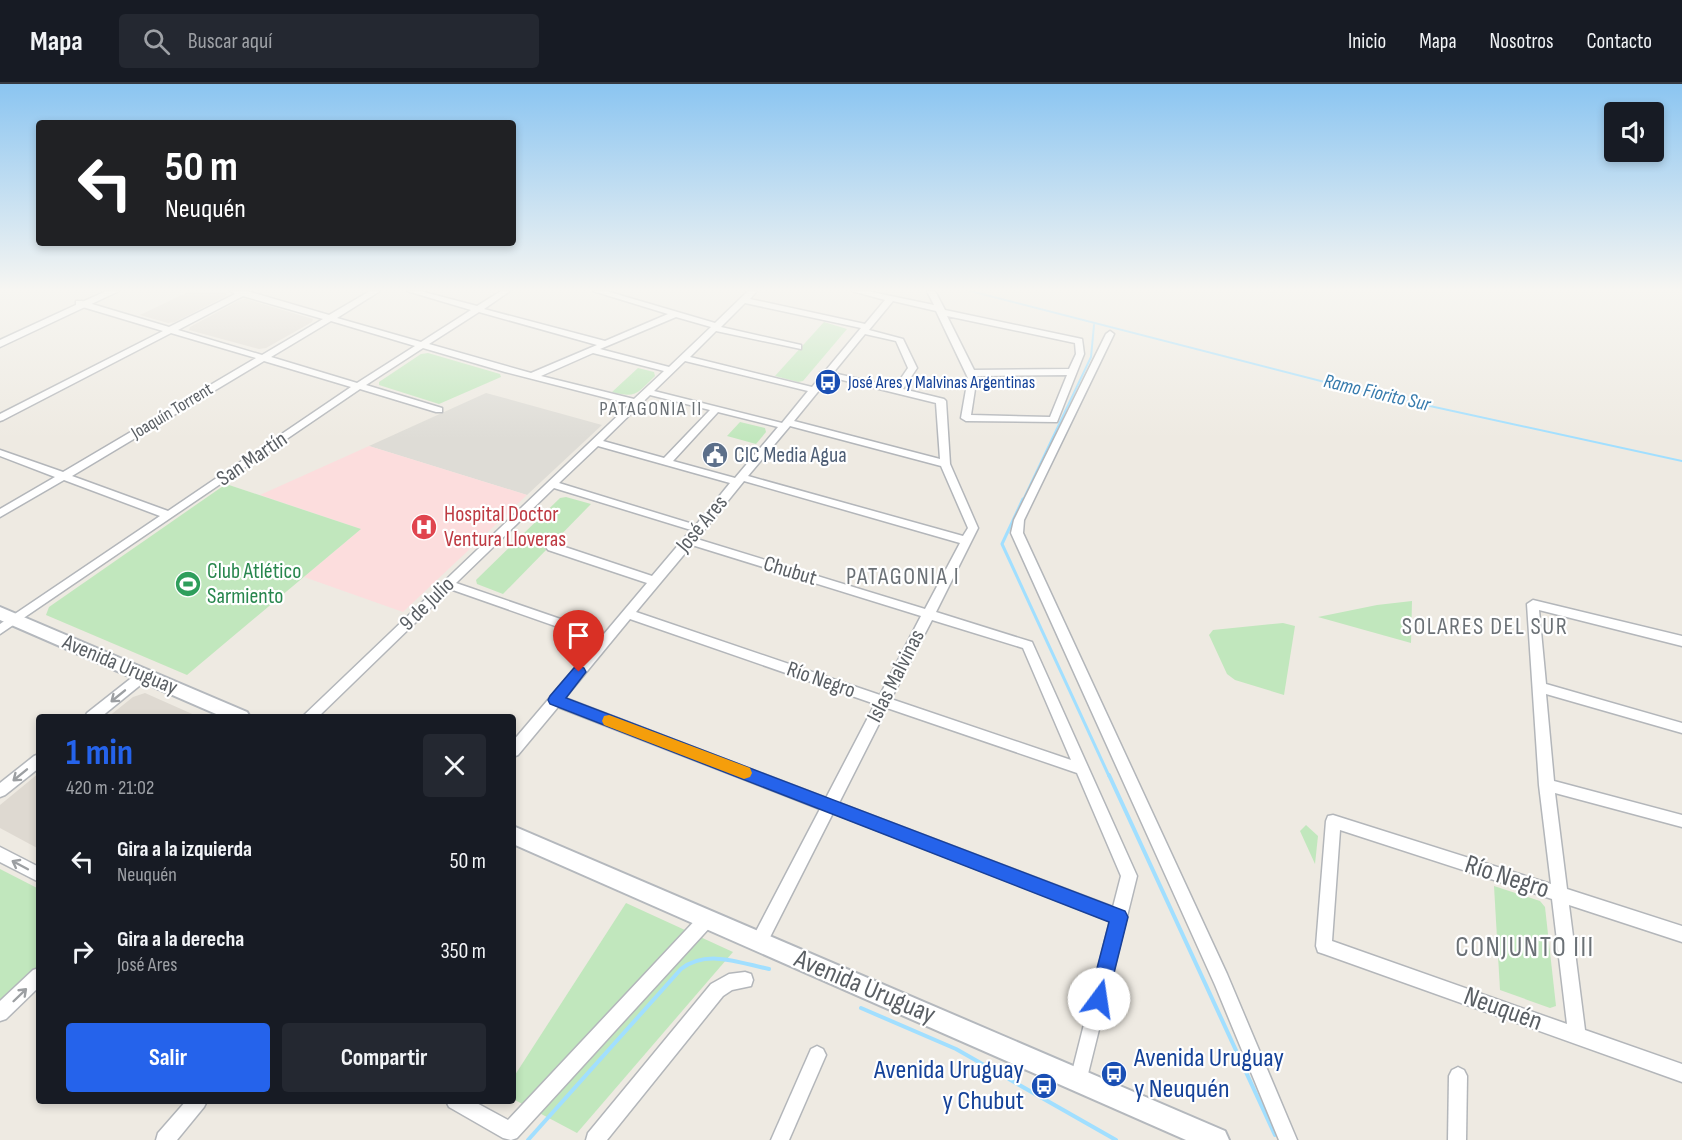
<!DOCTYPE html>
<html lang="es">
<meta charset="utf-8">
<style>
body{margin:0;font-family:"Sofia Sans Condensed",sans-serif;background:#242831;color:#f1f3f6;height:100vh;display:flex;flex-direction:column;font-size:22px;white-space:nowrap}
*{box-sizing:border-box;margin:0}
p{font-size:20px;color:#9ea1a6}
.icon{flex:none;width:33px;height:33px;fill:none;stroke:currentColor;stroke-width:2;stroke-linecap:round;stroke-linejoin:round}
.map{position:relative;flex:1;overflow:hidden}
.drawer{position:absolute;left:36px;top:630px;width:480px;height:390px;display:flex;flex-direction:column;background:#171b24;border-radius:6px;box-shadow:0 3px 9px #0003}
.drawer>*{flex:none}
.banner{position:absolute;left:36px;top:36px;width:480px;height:126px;border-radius:6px;box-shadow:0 3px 9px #0003;background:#202124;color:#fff;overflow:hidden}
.fabs{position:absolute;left:1604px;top:18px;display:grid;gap:12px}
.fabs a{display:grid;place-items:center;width:60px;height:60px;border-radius:6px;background:#171b24;box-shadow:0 3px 9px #0003;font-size:30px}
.pin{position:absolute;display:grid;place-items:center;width:51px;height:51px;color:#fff;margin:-62px -26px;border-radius:50% 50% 50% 0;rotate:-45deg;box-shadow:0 0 6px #0007}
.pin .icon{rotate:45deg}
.me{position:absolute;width:66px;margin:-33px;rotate:14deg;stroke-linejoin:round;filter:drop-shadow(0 0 4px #0008)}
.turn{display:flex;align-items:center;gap:21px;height:126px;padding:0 30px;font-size:27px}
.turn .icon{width:78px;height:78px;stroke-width:2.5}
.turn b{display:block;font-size:42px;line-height:51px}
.round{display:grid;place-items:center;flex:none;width:63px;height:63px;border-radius:6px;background:#242831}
.head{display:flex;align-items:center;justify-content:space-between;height:102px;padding:0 30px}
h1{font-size:36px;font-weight:700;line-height:45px;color:#2563eb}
.cta{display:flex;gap:12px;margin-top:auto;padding:12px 30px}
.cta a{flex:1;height:69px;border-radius:6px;background:#2563eb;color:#fff;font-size:24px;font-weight:700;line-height:69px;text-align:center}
.cta a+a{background:#242831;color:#f1f3f6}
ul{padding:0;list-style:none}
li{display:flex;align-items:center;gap:18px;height:90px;padding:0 30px}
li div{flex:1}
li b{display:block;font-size:22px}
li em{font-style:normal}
header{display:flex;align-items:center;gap:36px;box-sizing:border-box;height:84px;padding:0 30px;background:#171b24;border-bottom:2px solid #363941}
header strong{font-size:28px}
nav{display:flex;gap:33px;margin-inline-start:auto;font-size:21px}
.search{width:420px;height:54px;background:#242831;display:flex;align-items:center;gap:15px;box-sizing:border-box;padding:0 21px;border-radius:6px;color:#9ea1a6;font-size:22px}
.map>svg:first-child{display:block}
.industrial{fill:#dedcd6}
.education{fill:#ded9d1}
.medical{fill:#fcdddd}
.green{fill:#c1e7bd}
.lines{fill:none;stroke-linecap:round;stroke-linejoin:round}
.stream-far2{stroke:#a1dfff;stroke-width:2}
.stream-far1{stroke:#a1dfff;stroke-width:3}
.stream{stroke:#a1dfff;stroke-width:4}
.minor-casing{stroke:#b3b6ba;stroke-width:3}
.tertiary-casing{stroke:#b3b6ba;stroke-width:3}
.secondary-casing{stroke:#b4b8bd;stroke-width:4}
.minor{fill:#fff;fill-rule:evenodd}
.tertiary{fill:#fff;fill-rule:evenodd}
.secondary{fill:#fff;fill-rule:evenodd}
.oneway{stroke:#9c9fa2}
.route{fill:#2563eb;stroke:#184099;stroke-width:1.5}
.slow{fill:#f59e0b}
.labels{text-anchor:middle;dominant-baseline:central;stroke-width:4.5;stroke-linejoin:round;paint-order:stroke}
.far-transit-label{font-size:18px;fill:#164399;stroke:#fff;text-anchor:start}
.far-street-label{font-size:18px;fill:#5a5f64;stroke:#fff}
.far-water-label{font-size:20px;font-style:italic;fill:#377bad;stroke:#fff}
.far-neighbourhood-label{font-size:20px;letter-spacing:1.5px;fill:#6b7176;stroke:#fff}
.service-label{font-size:22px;fill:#4e5e75;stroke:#fff;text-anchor:start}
.street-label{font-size:22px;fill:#5a5f64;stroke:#fff}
.health-label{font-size:22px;fill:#be3a42;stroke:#fff;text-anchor:start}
.leisure-label{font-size:22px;fill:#27864d;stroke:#fff;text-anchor:start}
.neighbourhood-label{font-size:24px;letter-spacing:1.5px;fill:#6b7176;stroke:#fff}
.near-street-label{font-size:27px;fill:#5a5f64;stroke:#fff}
.near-transit-label{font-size:27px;fill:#164399;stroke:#fff;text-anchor:start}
.near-neighbourhood-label{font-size:28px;letter-spacing:1.5px;fill:#6b7176;stroke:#fff}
</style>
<header>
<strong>Mapa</strong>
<div class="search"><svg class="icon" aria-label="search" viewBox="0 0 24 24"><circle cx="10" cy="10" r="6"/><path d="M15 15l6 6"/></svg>Buscar aquí</div>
<nav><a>Inicio</a><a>Mapa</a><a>Nosotros</a><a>Contacto</a></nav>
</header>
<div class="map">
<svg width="1682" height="1056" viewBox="0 0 1682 1056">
<rect width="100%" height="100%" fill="#eeeae2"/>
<polygon class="industrial" points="486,309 602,341 527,411 369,362"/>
<g class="education">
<polygon points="190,207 226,209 226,212 175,238 168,239 140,231"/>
<polygon points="246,215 313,235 312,238 266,264 259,265 189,246 190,243 240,216"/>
<polygon points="145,609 199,633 108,633 133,613"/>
<polygon points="39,689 39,765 0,744 0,721"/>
</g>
<polygon class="medical" points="369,362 527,411 403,528 304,493 361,445 260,411"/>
<g class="green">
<polygon points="824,238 847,245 803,297 798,298 775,292"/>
<polygon points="428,269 500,290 501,293 439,320 379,301 379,298 421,270"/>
<path d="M638,284L654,288L655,292C638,308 637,315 612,308Z"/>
<polygon points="740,338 765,344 766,348 756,360 727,352"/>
<polygon points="226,400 361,445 187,591 46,531 49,523"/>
<polygon points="566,413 591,420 503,510 477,500 476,496 560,414"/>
<polygon points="1412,517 1411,559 1318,533 1377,521"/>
<polygon points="1283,539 1295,542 1284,611 1235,596 1227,590 1209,551 1213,546"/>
<polygon points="1306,741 1318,752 1315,780 1300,747"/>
<polygon points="0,785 39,805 39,882 0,919"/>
<polygon points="1494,802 1540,817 1545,823 1556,922 1550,924 1500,906"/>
<polygon points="626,819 733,868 577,1049 513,1015 513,994"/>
</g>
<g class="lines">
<g class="stream-far2">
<polyline points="970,207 1352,305 1682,377"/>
<polyline points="1023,416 1091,273 1094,241"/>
</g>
<polyline class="stream-far1" points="1023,415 1002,460 1109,692"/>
<g class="stream">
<polyline points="1109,691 1275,1051"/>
<polyline points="861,924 956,965 1116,1056"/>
<path d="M528,1056L681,885C707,865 740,879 769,885"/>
</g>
<g class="minor-casing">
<g id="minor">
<path d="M231,207H247L329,231L370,207H380L337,234L421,258L471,226L407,207H420L477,222L501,207H510L484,225L605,257L668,230L593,207H606L715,239L748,207H757L750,215L865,240L885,216L852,207H867L934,221L927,207H935L945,226L1082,255L1084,270L1057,338L966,337L961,334L968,294L936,227L893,217L869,246L903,255L917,284L903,305L944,315L946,317L950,380L978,444L936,528L1032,558L1137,792L1085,1002L1079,1005L1073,1002L1070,996L1110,837L833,729L765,863L759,866L753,863L751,858L753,853L820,725L558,623L518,671L513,673V657L598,557L450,505L318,633H302L630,320L505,288L423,264L366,301L442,324V328H436L360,305L0,550V540L160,432L64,396L0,433V425L55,393L0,372V366L63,388L256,274L171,249L3,336L0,337V330L163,247L76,221V217H82L169,243L235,210ZM243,212L323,235L262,271L178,246ZM745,219L861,244L812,303L690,273L716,247L801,265V261L721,243ZM479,228L597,261L531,289L429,260ZM947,232L1075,259L1076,270L1069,285L974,286ZM676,233L711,243L669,283L600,265ZM331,237L415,262L357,299L271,273ZM865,250L896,257L908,284L895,303L833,289ZM593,269L664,287L634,315L541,292ZM264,277L351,303L168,427L72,392ZM685,277L808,307L782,339L654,307ZM1067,291L1050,333L971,331L977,292ZM830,293L936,319L940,375L794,337ZM650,311L710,326L664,374L603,357ZM718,328L778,343L735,394L673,377ZM790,342L941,382L968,444L963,452L748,392ZM598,362L730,399L696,441L559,399ZM744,397L960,459L925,525L697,455ZM554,404L691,446L652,492L556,460H548L546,463L548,466L647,499L604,550L456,499ZM692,461L921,532L880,611L636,528ZM630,535L875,620L826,714L565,614ZM932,536L1023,564L1071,676L891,615ZM887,624L1077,689L1121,792L1113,823L839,719Z"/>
<polygon points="1110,247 1114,250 1024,436 1023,449 1227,890 1297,1056 1279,1056 1215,901 1011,449 1014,436 1106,250"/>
<path d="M1533,516L1682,552V562L1539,526L1546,600L1682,639V649L1546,610L1554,697L1682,731V743L1555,709L1567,805L1682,842V858L1569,821L1585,946L1682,980V998L1324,870L1318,868L1316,862L1326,737L1328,732L1333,731L1551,800L1539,701L1527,520ZM1340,746L1552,815L1567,940L1332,857Z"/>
<polygon points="144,586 149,588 150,591 149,594 101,633 85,633 87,629 139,588"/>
<polygon points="39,670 39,684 5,711 0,713 0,699 34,672"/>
<polygon points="0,763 39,783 39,798 0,778"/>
<polygon points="707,828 713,830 715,835 713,840 517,1054 511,1056 503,1054 449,1023 446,1017 473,1017 508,1036 701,830"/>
<polygon points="39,884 39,903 6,935 0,937 0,917 33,886"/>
<polygon points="745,888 751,890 753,896 751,902 732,906 723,912 607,1056 586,1056 588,1049 711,900 729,890"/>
<polygon points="817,962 823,965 826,971 789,1056 771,1056 811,965"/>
<polygon points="1458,983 1464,986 1467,992 1466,1056 1448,1056 1449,992 1452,986"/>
<polygon points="186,1017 207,1017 204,1023 177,1056 156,1056 158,1049"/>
</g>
</g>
<g class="tertiary-casing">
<polygon id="tertiary" points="106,207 119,207 0,263 0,256"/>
</g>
<g class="secondary-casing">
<g id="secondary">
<polygon points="0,523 247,628 250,633 223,633 0,536"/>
<polygon points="513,742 1225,1047 1229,1056 1186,1056 513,760"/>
</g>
</g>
<use href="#minor" class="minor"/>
<use href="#tertiary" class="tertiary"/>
<use href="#secondary" class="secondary"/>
</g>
<defs><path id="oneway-shaft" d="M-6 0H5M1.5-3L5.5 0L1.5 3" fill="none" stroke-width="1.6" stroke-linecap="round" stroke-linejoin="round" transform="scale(1.5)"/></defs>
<g class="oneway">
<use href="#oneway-shaft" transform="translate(118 612) rotate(141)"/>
<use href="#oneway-shaft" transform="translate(20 691) rotate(141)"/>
<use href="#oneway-shaft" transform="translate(20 781) rotate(-152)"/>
<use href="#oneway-shaft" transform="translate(20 911) rotate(-44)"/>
</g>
<linearGradient id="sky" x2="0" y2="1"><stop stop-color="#8bc5f1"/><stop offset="0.58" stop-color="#f7f6f2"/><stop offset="1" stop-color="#f7f6f2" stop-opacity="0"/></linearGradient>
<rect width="1682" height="355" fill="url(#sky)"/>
<polygon class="route" points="579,582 584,584 586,588 566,614 1125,827 1128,833 1106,921 1099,924 1092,921 1089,915 1109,838 550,620 548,616 550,612 574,584"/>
<polygon class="slow" points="609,631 750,684 752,689 750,693 744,695 604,641 602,637 604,632"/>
<defs>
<g id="bus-disc" transform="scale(1.35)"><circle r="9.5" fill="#1a4fb4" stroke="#fff"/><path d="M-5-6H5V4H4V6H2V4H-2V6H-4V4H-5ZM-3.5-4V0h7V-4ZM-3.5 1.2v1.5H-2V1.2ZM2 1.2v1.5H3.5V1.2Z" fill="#fff"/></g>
<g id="civic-disc" transform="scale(1.35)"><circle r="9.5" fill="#5c6f8a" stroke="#fff"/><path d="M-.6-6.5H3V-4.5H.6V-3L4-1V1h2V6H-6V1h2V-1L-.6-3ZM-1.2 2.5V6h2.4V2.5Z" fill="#fff"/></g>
<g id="hospital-disc" transform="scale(1.35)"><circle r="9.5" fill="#e0444e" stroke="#fff"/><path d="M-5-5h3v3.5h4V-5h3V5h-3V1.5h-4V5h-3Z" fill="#fff"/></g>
<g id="stadium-disc" transform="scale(1.35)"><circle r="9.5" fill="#2e9e5b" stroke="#fff"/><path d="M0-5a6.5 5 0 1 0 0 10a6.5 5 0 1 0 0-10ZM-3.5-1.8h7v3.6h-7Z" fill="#fff"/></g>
</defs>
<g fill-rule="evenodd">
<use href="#bus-disc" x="828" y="298"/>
<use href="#civic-disc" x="715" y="371"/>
<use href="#hospital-disc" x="424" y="443"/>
<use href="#stadium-disc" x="188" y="500"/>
<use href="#bus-disc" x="1114" y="990"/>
<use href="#bus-disc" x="1044" y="1002"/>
</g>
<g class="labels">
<g class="far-transit-label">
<text x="848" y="298">José Ares y Malvinas Argentinas</text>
</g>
<g class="far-street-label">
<text transform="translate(172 327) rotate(-31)">Joaquín Torrent</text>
</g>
<g class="far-water-label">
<text transform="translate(1377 309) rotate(13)">Ramo Fiorito Sur</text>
</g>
<g class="far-neighbourhood-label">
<text x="651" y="325">PATAGONIA II</text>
</g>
<g class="service-label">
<text x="734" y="371">CIC Media Agua</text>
</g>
<g class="street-label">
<text transform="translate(252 375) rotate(-34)">San Martín</text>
<text transform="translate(702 440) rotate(-50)">José Ares</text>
<text transform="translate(790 487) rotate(17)">Chubut</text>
<text transform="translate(427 520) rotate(-44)">9 de Julio</text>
<text transform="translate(120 581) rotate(23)">Avenida Uruguay</text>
<text transform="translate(896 592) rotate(-63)">Islas Malvinas</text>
<text transform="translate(821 596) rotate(19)">Río Negro</text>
</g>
<g class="health-label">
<text x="444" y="430">Hospital Doctor<tspan x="444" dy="25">Ventura Lloveras</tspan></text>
</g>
<g class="leisure-label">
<text x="207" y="487">Club Atlético<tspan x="207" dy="25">Sarmiento</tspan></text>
</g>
<g class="neighbourhood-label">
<text x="903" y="492">PATAGONIA I</text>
<text x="1485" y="542">SOLARES DEL SUR</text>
</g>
<g class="near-street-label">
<text transform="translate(1507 793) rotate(18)">Río Negro</text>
<text transform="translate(865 903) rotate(23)">Avenida Uruguay</text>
<text transform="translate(1503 925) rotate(20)">Neuquén</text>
</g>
<g class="near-transit-label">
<text x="1134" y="974">Avenida Uruguay<tspan x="1134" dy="31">y Neuquén</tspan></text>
<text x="1024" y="986" text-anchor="end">Avenida Uruguay<tspan x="1024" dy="31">y Chubut</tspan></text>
</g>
<g class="near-neighbourhood-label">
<text x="1525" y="863">CONJUNTO III</text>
</g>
</g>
</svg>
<div class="fabs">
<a><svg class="icon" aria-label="sound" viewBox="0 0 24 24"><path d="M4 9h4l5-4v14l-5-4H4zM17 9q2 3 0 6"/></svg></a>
</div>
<div class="pin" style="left:579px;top:588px;background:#d93025"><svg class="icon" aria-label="arrive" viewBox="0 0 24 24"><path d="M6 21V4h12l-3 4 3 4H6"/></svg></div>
<svg class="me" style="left:1099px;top:915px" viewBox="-20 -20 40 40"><circle r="19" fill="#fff"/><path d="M0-13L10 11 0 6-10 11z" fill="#2563eb"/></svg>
<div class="banner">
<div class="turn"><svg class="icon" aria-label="left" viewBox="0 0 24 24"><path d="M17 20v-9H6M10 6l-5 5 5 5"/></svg><div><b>50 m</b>Neuquén</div></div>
</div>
<section class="drawer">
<div class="head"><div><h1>1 min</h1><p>420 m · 21:02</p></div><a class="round"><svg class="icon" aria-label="close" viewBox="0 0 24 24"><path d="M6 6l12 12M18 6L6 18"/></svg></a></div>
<ul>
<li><svg class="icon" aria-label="left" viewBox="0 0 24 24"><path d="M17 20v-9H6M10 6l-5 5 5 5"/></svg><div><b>Gira a la izquierda</b><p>Neuquén</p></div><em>50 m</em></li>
<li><svg class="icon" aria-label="right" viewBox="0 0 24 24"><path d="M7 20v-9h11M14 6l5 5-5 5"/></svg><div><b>Gira a la derecha</b><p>José Ares</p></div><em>350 m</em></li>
</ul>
<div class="cta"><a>Salir</a><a>Compartir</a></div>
</section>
</div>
